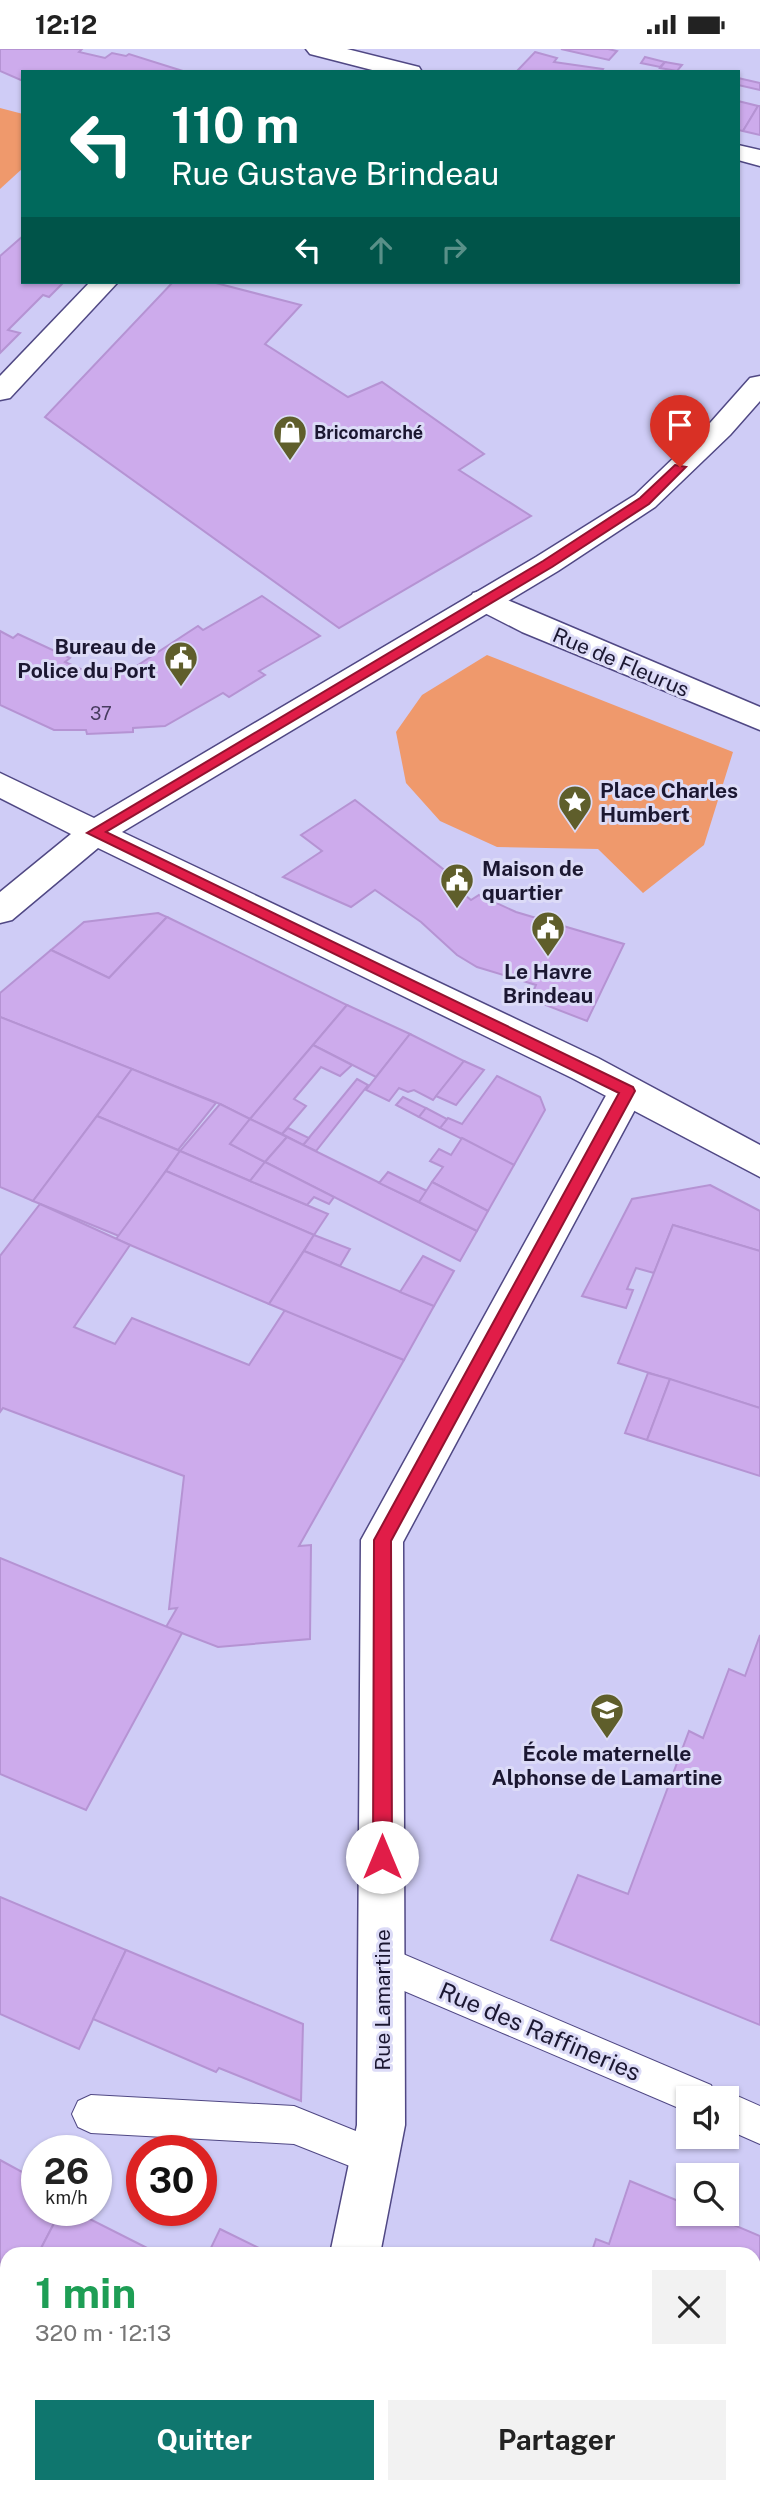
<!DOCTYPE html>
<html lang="fr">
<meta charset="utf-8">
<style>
body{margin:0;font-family:"Public Sans",sans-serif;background:#f2f2f2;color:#222;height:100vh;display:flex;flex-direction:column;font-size:26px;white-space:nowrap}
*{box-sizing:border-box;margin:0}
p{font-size:23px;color:#767676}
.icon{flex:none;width:38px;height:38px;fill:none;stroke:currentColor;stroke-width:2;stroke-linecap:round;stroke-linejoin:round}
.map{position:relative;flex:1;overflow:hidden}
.side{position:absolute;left:0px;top:2198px;width:761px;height:247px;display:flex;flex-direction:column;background:#fff;border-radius:21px 21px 0 0;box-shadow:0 2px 5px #0004}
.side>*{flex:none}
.hud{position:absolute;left:21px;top:21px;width:719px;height:214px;border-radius:0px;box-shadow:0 2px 5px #0004;background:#00695c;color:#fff;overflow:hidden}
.fabs{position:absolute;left:676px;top:2037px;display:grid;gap:14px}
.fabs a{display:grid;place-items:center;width:63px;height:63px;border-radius:0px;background:#fff;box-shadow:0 2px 5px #0004;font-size:35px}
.speed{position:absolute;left:21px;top:2086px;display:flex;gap:14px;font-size:35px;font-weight:700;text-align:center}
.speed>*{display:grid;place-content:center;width:91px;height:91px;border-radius:50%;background:#fff;box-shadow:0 2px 5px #0004;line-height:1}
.speed small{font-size:18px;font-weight:400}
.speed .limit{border:10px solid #d22;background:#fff;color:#111}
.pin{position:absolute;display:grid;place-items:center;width:60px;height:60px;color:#fff;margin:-72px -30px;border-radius:50% 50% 50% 0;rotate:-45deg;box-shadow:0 0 7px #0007}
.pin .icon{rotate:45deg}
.me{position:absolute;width:77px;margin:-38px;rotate:0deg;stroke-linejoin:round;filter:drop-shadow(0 0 5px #0008)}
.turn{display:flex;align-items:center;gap:24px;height:147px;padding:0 35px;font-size:32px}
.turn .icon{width:91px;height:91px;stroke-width:2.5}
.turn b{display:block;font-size:49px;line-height:60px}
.lanes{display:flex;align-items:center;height:66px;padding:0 35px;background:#0003;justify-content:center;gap:35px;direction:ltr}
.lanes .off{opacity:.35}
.round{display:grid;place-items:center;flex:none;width:74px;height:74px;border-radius:0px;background:#f2f2f2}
.summary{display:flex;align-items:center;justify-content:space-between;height:119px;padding:0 35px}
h1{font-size:42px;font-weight:700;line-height:52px;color:#1e9e55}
.button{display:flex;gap:14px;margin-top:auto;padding:14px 35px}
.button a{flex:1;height:80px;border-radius:0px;background:#0f766e;color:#fff;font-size:28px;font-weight:700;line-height:80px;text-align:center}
.button a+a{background:#f2f2f2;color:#222}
.status{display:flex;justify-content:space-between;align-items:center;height:49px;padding:0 35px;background:#fff;direction:ltr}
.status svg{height:19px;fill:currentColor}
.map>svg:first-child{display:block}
.green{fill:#ef996c}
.building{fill:#cdabec;stroke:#b593d3;stroke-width:2}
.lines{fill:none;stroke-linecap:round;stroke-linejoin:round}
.service-casing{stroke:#504884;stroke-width:2}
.minor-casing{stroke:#504884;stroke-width:3}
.tertiary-casing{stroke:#504884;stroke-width:3}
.service{fill:#fff;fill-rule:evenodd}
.minor{fill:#fff;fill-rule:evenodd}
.tertiary{fill:#fff;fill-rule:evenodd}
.route{fill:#e11d48;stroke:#92132f;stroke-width:2}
.labels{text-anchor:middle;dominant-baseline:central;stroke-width:6;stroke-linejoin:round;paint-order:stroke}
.far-poi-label{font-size:18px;font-weight:bold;fill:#1b1731;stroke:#dcdbf7;text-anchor:start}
.number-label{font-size:18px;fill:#483c60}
.poi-label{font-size:21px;font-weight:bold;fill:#1b1731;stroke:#dcdbf7;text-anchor:start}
.street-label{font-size:21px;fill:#1b1731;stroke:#dcdbf7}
.near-street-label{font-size:24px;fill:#1b1731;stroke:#dcdbf7}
</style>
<div class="status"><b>12:12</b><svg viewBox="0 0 49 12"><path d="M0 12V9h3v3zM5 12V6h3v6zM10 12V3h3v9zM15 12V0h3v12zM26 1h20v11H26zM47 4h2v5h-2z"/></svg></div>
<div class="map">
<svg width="760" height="2444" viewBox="0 0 760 2444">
<rect width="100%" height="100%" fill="#cfccf6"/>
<g class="green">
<polygon points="0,59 23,65 23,119 0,140"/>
<polygon points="487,606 733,703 704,796 643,844 598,800 497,798 440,772 406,734 396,683 422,646"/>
</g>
<g class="building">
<polygon points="0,0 82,0 79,3 105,9 112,4 126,7 129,5 186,23 23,23 23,32 0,22"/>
<polygon points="561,0 608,0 617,2 609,11"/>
<polygon points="535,3 557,9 554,13 603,20 601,23 516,23"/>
<polygon points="645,8 665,13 660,18 641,14"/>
<polygon points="665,13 682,16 677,22 660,19"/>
<polygon points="738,29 760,34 760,41 738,36"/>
<polygon points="738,52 758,57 743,82 738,81"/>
<polygon points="758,57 760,57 760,86 743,82"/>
<polygon points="23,187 23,233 64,233 49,248 43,246 8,281 20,284 0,304 0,207"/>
<polygon points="173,233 212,233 301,256 265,295 348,348 382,333 484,405 459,421 531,467 339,579 45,368"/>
<polygon points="262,547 320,587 259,622 265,626 229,648 223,644 165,677 133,679 133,683 87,685 86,681 54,681 0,656 0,582 13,589 18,585 70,609 65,613 83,621 135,618 198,577 203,581"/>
<polygon points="355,751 447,823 459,827 463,837 460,842 471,851 479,846 516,863 624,895 587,972 530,950 536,936 477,918 457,906 421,873 375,841 351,858 283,828 322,802 301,786"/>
<polygon points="158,864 167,868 109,929 51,901 84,873"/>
<polygon points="167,868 347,956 250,1070 220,1055 0,968 0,944 51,901 109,929"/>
<polygon points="347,956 410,985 376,1028 313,996"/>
<polygon points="0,968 132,1020 33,1152 0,1138"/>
<polygon points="410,985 464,1012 433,1051 414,1041 408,1043 399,1039 389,1052 366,1041"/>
<polygon points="313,996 352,1016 340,1027 321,1018 294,1050 306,1057 282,1085 250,1070"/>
<polygon points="464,1012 484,1021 456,1056 436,1047"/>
<polygon points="132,1020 216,1054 178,1101 97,1067"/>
<polygon points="497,1027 540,1048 545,1061 514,1116 440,1079 448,1069 462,1075"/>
<polygon points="357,1030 368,1036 316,1102 303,1096"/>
<polygon points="403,1048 426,1059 419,1068 396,1056"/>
<polygon points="220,1055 250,1070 230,1095 265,1113 250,1132 180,1102"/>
<polygon points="426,1059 447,1070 440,1079 419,1068"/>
<polygon points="97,1067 180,1102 119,1187 33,1152"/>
<polygon points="250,1070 287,1088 265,1113 230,1095"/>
<polygon points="288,1079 309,1089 303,1096 282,1085"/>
<polygon points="287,1088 477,1182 460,1212 265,1113"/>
<polygon points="462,1089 514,1116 488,1162 432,1133 443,1118 430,1112 439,1100 451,1106"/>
<polygon points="180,1102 250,1132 328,1165 314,1186 166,1122"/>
<polygon points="265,1113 334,1148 329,1155 314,1148 307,1156 250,1132"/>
<polygon points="166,1122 314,1186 269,1255 116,1190"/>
<polygon points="388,1123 427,1142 419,1153 379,1134"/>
<polygon points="432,1133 488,1162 477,1182 419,1153"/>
<polygon points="710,1136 760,1162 760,1202 673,1176 654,1224 636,1219 627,1240 633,1241 626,1259 582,1247 632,1150"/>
<polygon points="40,1155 130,1196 74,1278 115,1295 132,1269 249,1316 285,1261 404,1311 299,1497 311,1496 310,1590 218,1598 166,1578 177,1559 169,1560 184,1427 3,1359 0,1363 0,1207"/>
<polygon points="673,1176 760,1202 760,1359 618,1314"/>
<polygon points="314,1186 350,1200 340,1217 304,1202"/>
<polygon points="304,1202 434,1257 404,1311 269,1255"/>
<polygon points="423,1207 454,1222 434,1257 400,1243"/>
<polygon points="648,1324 670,1330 647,1391 625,1384"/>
<polygon points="670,1330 760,1359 760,1427 647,1391"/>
<polygon points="0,1509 182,1584 86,1761 0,1725"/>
<polygon points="760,1586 760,1976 551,1891 578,1826 628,1845 689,1682 703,1689 729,1620 745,1627"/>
<polygon points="0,1848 126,1901 79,2000 0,1965"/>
<polygon points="126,1901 303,1975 301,2052 219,2019 216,2023 93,1970"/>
<polygon points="0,2111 37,2131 37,2161 61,2161 38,2205 7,2205 7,2254 0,2250"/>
<polygon points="630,2132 688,2156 688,2165 708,2165 760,2187 760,2444 508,2444 510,2438 754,2438 754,2205 591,2205 596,2190 609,2195"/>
<polygon points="61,2161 72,2161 159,2205 38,2205"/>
<polygon points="220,2180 259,2199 257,2205 208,2205"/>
<polygon points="0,2312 7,2315 7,2425 0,2421"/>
<polygon points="25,2438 144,2438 141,2444 21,2444"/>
</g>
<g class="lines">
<g class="service-casing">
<g id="service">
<polygon points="382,1896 711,2036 716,2047 726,2042 760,2057 760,2095 726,2080 726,2049 688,2049 688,2063 369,1927 364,1914 369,1901"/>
<polygon points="91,2046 294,2057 388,2095 394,2108 388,2121 375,2127 294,2095 91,2084 78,2078 72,2065 78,2052"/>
</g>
</g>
<g class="minor-casing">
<g id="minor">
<polygon points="306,0 347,0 419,18 422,23 380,23 310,5"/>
<polygon points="738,96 760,101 760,117 738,111"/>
<polygon points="90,233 118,233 10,349 0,351 0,327"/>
<polygon points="484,541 760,658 760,681 522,583 473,558 469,551 473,544"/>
<polygon points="627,1028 640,1032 645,1042 403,1493 405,2076 380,2205 330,2205 357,2076 361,1491 614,1032"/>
<polygon points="282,2438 334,2438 334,2444 280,2444"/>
</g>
</g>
<g class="tertiary-casing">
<polygon id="tertiary" points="760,327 760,352 730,386 655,458 558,522 122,783 598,1009 760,1096 760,1128 572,1029 98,799 12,871 0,874 0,843 71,785 0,749 0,724 94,769 536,508 635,446 710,374 750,329"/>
</g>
<use href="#service" class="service"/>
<use href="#minor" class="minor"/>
<use href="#tertiary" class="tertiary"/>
</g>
<polygon class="route" points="675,416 686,418 649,455 552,518 106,783 633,1038 635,1042 391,1492 392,1808 389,1815 382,1817 376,1815 373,1808 374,1491 619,1044 87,784 543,512 640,449"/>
<defs>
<g id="shop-pin" transform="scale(1.75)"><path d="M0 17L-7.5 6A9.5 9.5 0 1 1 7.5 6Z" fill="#5f5e2b" stroke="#dcdbf7"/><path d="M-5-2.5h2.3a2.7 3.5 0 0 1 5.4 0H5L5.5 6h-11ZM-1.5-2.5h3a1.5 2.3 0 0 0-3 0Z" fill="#fff"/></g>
<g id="civic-pin" transform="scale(1.75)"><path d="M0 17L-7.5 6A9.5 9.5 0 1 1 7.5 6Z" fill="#5f5e2b" stroke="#dcdbf7"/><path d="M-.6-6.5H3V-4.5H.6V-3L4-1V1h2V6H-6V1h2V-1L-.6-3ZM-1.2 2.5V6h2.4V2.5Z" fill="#fff"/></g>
<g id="sight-pin" transform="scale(1.75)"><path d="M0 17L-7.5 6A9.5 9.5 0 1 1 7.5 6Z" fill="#5f5e2b" stroke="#dcdbf7"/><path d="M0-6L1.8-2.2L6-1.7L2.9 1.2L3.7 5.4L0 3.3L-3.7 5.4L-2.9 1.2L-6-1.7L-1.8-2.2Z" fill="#fff"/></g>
<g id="school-pin" transform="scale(1.75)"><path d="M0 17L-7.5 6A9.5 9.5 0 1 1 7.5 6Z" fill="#5f5e2b" stroke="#dcdbf7"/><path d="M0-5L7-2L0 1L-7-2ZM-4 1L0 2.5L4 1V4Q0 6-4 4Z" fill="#fff"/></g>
</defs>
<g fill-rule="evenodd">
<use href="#shop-pin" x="290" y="383"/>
<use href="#civic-pin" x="181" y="609"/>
<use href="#sight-pin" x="575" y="753"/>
<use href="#civic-pin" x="457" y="831"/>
<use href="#civic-pin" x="548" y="879"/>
<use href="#school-pin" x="607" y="1661"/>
</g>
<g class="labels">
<g class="far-poi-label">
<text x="314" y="383">Bricomarché</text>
</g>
<g class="number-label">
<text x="101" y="664">37</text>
</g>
<g class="poi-label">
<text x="156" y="597" text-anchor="end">Bureau de<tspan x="156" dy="24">Police du Port</tspan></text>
<text x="600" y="741">Place Charles<tspan x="600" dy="24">Humbert</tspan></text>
<text x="482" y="819">Maison de<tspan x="482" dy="24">quartier</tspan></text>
<text x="548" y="922" text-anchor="middle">Le Havre<tspan x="548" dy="24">Brindeau</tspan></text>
<text x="607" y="1704" text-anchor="middle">École maternelle<tspan x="607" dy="24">Alphonse de Lamartine</tspan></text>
</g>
<g class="street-label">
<text transform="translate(621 613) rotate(23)">Rue de Fleurus</text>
<text transform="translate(382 1951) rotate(-90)">Rue Lamartine</text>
</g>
<g class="near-street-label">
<text transform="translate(540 1982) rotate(23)">Rue des Raffineries</text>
</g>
</g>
</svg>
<div class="fabs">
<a><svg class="icon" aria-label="sound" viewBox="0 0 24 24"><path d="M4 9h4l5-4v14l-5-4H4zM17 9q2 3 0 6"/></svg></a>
<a><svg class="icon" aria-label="search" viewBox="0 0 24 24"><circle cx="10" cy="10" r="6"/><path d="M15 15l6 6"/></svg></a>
</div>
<div class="speed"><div>26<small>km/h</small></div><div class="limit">30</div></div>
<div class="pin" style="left:680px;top:418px;background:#d93025"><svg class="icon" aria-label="arrive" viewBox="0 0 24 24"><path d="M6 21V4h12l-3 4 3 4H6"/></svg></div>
<svg class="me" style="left:382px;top:1808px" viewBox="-20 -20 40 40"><circle r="19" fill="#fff"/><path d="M0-13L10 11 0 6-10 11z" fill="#e11d48"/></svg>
<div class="hud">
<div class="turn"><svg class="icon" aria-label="left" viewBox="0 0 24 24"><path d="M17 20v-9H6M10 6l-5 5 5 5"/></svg><div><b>110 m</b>Rue Gustave Brindeau</div></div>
<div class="lanes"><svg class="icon" aria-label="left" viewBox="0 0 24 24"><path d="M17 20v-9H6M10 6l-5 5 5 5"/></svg><svg class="icon off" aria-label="ahead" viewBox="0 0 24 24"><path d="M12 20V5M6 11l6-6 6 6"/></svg><svg class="icon off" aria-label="right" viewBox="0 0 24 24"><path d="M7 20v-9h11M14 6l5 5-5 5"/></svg></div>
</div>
<section class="side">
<div class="summary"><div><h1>1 min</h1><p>320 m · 12:13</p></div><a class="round"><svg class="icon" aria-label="close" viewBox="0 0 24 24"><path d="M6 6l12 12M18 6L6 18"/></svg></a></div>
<div class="button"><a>Quitter</a><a>Partager</a></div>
</section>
</div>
